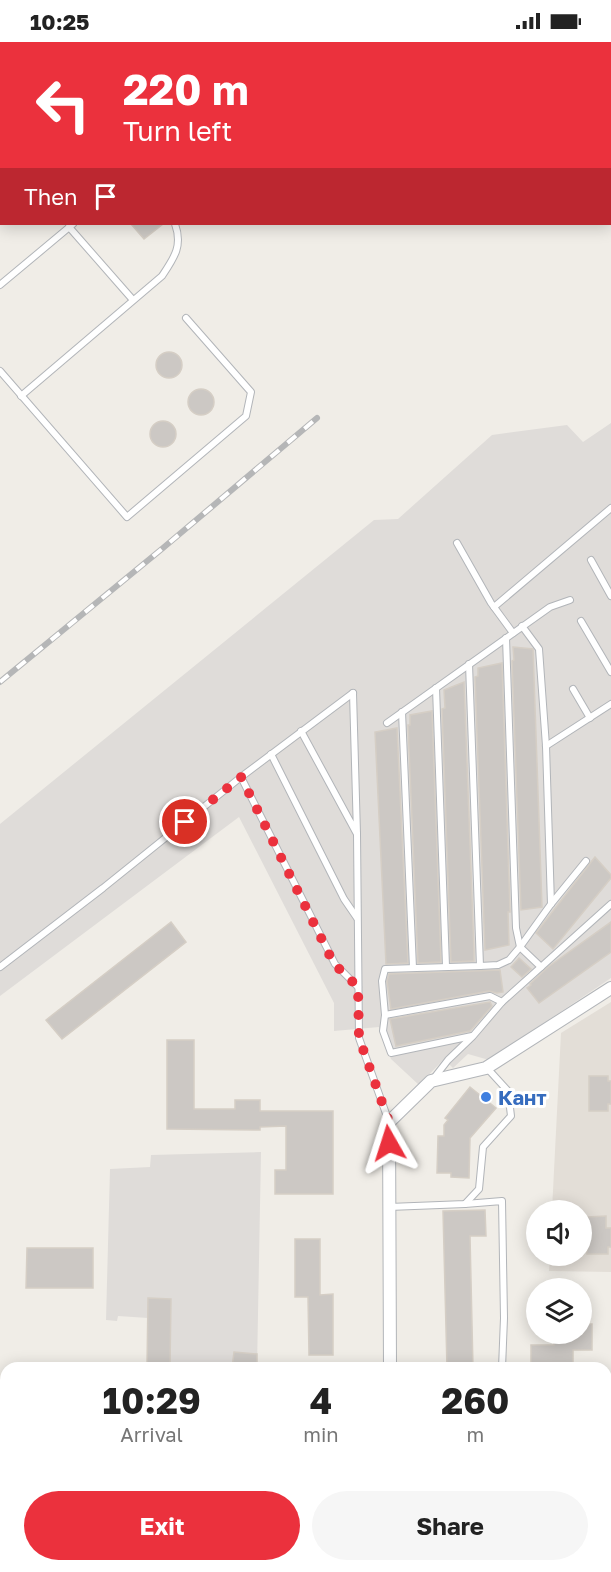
<!DOCTYPE html>
<meta charset="utf-8">
<style>
body{margin:0;font-family:"Golos Text",sans-serif;background:#f6f6f6;color:#222;height:100vh;display:flex;flex-direction:column;font-size:22px;white-space:nowrap}
*{box-sizing:border-box;margin:0}
p{font-size:20px;color:#767676}
.icon{flex:none;width:33px;height:33px;fill:none;stroke:currentColor;stroke-width:2;stroke-linecap:round;stroke-linejoin:round}
.map{position:relative;flex:1;overflow:hidden}
.sheet{position:absolute;left:0px;top:1320px;width:612px;height:210px;display:flex;flex-direction:column;background:#fff;border-radius:18px 18px 0 0;box-shadow:0 3px 15px #0003}
.sheet>*{flex:none}
.banner{position:absolute;left:0px;top:0px;width:612px;height:183px;box-shadow:0 3px 15px #0003;background:#eb313d;color:#fff;overflow:hidden}
.fabs{position:absolute;left:526px;top:1158px;display:grid;gap:12px}
.fabs a{display:grid;place-items:center;width:66px;height:66px;border-radius:50%;background:#fff;box-shadow:0 3px 15px #0003;font-size:30px}
.pin{position:absolute;display:grid;place-items:center;width:51px;height:51px;color:#fff;margin:-26px;border:3px solid #fff;border-radius:50%;box-shadow:0 2px 6px #0007}
.me{position:absolute;width:66px;margin:-33px;rotate:354deg;stroke-linejoin:round;filter:drop-shadow(0 0 4px #0008)}
.turn{display:flex;align-items:center;gap:21px;height:126px;padding:0 24px;font-size:27px}
.turn .icon{width:78px;height:78px;stroke-width:2.5}
.turn b{display:block;font-size:42px;line-height:51px}
.then{display:flex;align-items:center;height:57px;padding:0 24px;background:#0003;gap:12px;font-size:22px}
.eta{display:flex;justify-content:space-evenly;align-items:center;height:102px;text-align:center}
.eta b{font-size:36px;font-weight:700;line-height:42px}
.action{display:flex;gap:12px;margin-top:auto;padding:12px 24px}
.action a{flex:1;height:69px;border-radius:36px;background:#eb313d;color:#fff;font-size:24px;font-weight:700;line-height:69px;text-align:center}
.action a+a{background:#f6f6f6;color:#222}
.status{display:flex;justify-content:space-between;align-items:center;height:42px;padding:0 30px;background:#fff;direction:ltr}
.status svg{height:16px;fill:currentColor}
.map>svg:first-child{display:block}
.industrial{fill:#dfdcd9}
.education{fill:#e3ded7}
.building{fill:#ccc8c4;stroke:#d5cec5;stroke-width:1.5}
.lines{fill:none;stroke-linecap:round;stroke-linejoin:round}
.service-casing{stroke:#b2b5b9;stroke-width:8}
.minor-casing{stroke:#b2b5b9;stroke-width:14}
.service{stroke:#fff;stroke-width:6}
.minor{stroke:#fff;stroke-width:12}
.rail-casing{stroke:#b5b6b7;stroke-width:6}
.rail{stroke:#fff;stroke-width:4;stroke-dasharray:11;stroke-linecap:butt}
.route{stroke:#eb313d;stroke-width:10;stroke-dasharray:0 18}
.shop-dot{fill:#3f7fe0;stroke:#fff;stroke-width:2}
.labels{text-anchor:middle;dominant-baseline:central;stroke-width:6;stroke-linejoin:round;paint-order:stroke}
.shop-label{font-size:20px;font-weight:bold;fill:#366cbe;stroke:#fff;text-anchor:start}
</style>
<div class="status"><b>10:25</b><svg viewBox="0 0 49 12"><path d="M0 12V9h3v3zM5 12V6h3v6zM10 12V3h3v9zM15 12V0h3v12zM26 1h20v11H26zM47 4h2v5h-2z"/></svg></div>
<div class="map">
<svg width="611" height="1530" viewBox="0 0 611 1530">
<rect width="100%" height="100%" fill="#f0ede7"/>
<g class="industrial">
<polygon points="611,381 611,936 489,1018 468,1012 453,1026 444,1017 419,1043 391,1017 379,985 334,989 334,961 239,775 0,954 0,782 374,478 398,477 492,393 567,383 583,400"/>
<polygon points="261,1110 257,1326 147,1326 148,1276 118,1274 117,1279 106,1278 110,1127 150,1125 151,1113"/>
</g>
<polygon class="education" points="611,960 611,1230 549,1229 550,1214 582,1214 582,1168 552,1168 561,991"/>
<g class="building">
<polygon points="131,182 163,182 144,197"/>
<circle cx="169" cy="323" r="13"/>
<circle cx="201" cy="360" r="13"/>
<circle cx="163" cy="392" r="13"/>
<polygon points="513,605 533,607 542,865 521,868 512,619 514,618"/>
<polygon points="502,621 510,870 508,870 509,903 485,908 475,635 478,634 478,626"/>
<polygon points="464,640 474,910 474,919 451,920 442,667 445,666 444,648"/>
<polygon points="432,669 441,920 418,921 408,683 410,683 410,673"/>
<polygon points="397,686 408,921 386,922 375,690"/>
<polygon points="595,815 611,833 611,836 553,907 536,891"/>
<polygon points="171,880 186,900 62,997 46,978"/>
<polygon points="611,880 611,910 539,961 527,946 531,943 530,942 548,925"/>
<polygon points="519,916 531,927 522,935 511,925"/>
<polygon points="500,928 503,950 497,951 489,949 391,967 387,939 389,932"/>
<polygon points="490,960 492,964 470,989 396,1004 390,977"/>
<polygon points="167,998 194,998 194,1067 235,1067 235,1058 260,1058 260,1069 333,1069 333,1152 275,1152 275,1128 286,1128 286,1084 260,1085 260,1088 167,1087"/>
<polygon points="589,1034 608,1034 608,1039 611,1039 611,1062 608,1062 608,1069 589,1069"/>
<polygon points="470,1045 496,1066 470,1096 469,1136 451,1135 451,1131 437,1131 438,1094 444,1094 444,1083 448,1078 445,1076"/>
<polygon points="485,1168 486,1194 470,1194 473,1326 447,1326 443,1169"/>
<polygon points="606,1174 606,1186 611,1186 611,1205 608,1205 608,1212 587,1212 587,1175"/>
<polygon points="295,1197 320,1197 320,1253 333,1252 333,1313 309,1313 308,1255 295,1255"/>
<polygon points="27,1206 93,1206 93,1246 26,1246"/>
<polygon points="148,1256 171,1257 170,1325 147,1326"/>
<polygon points="582,1282 592,1282 592,1308 573,1308 573,1326 531,1326 531,1303 554,1303 554,1292 582,1292"/>
<polygon points="234,1310 257,1312 257,1326 232,1326"/>
</g>
<g class="lines">
<g class="service-casing">
<g id="service">
<polyline points="69,185 133,258"/>
<polyline points="0,243 73,182"/>
<polyline points="0,329 127,475 246,374 251,350 186,276"/>
<path d="M21,354L162,234C174,216 183,204 175,182"/>
<polyline points="457,501 491,561 513,591"/>
<polyline points="591,518 611,554"/>
<polyline points="494,565 611,466"/>
<polyline points="581,579 611,630"/>
<polyline points="522,584 539,607 546,704 551,862"/>
<polyline points="469,622 480,924"/>
<polyline points="436,646 446,924"/>
<polyline points="573,647 590,676"/>
<polyline points="402,670 413,926"/>
<polyline points="387,681 550,565 570,558"/>
<polyline points="301,689 357,792 353,651"/>
<polyline points="546,704 611,662"/>
<polyline points="271,712 344,857 357,876"/>
<polyline points="241,735 335,922 358,945"/>
<polyline points="357,792 359,996 389,1080"/>
<polyline points="0,925 103,846 241,735 353,651"/>
<polyline points="541,925 611,862"/>
<polyline points="385,973 490,954 502,960"/>
<polyline points="472,994 391,1011 383,989 385,973 382,939 385,927 480,924 498,923 509,918 520,905 551,862 586,819"/>
<polyline points="434,1036 448,1018 473,994 502,960 541,925 520,905 516,886 506,596"/>
<polyline points="465,1162 502,1159 504,1276 502,1326"/>
<polyline points="389,1165 465,1162 479,1147 483,1105 511,1074 508,1049 487,1026"/>
<polyline points="0,1357 6,1357"/>
<polyline points="606,1406 611,1417"/>
<polyline points="0,1458 6,1458"/>
<polyline points="209,1524 209,1530"/>
<polyline points="320,1524 320,1530"/>
<polyline points="523,1524 523,1530"/>
<polyline points="93,1530 93,1524"/>
</g>
</g>
<g class="minor-casing">
<g id="minor">
<polyline points="390,1326 389,1080 431,1039 486,1026 611,946"/>
<polyline points="606,1360 611,1357"/>
<polyline points="394,1524 394,1530"/>
</g>
</g>
<use href="#service" class="service"/>
<use href="#minor" class="minor"/>
<g class="rail-casing">
<polyline id="rail" points="0,640 163,506 317,376"/>
</g>
<use href="#rail" class="rail"/>
</g>
<g class="lines">
<polyline class="route" points="185,780 241,735 334,922 358,945 359,996 389,1080 389,1101"/>
</g>
<circle class="shop-dot" cx="486" cy="1055" r="6"/>
<g class="labels">
<g class="shop-label">
<text x="498" y="1055">Кант</text>
</g>
</g>
</svg>
<div class="fabs">
<a><svg class="icon" aria-label="sound" viewBox="0 0 24 24"><path d="M4 9h4l5-4v14l-5-4H4zM17 9q2 3 0 6"/></svg></a>
<a><svg class="icon" aria-label="layers" viewBox="0 0 24 24"><path d="M12 4l9 5-9 5-9-5zM3 14l9 5 9-5"/></svg></a>
</div>
<div class="pin" style="left:185px;top:780px;background:#d93025"><svg class="icon" aria-label="arrive" viewBox="0 0 24 24"><path d="M6 21V4h12l-3 4 3 4H6"/></svg></div>
<svg class="me" style="left:389px;top:1101px" viewBox="-20 -20 40 40"><path d="M0-17L14 15 0 8-14 15z" fill="#eb313d" stroke="#fff" stroke-width="4"/></svg>
<div class="banner">
<div class="turn"><svg class="icon" aria-label="left" viewBox="0 0 24 24"><path d="M17 20v-9H6M10 6l-5 5 5 5"/></svg><div><b>220 m</b>Turn left</div></div>
<div class="then">Then<svg class="icon" aria-label="arrive" viewBox="0 0 24 24"><path d="M6 21V4h12l-3 4 3 4H6"/></svg></div>
</div>
<section class="sheet">
<div class="eta">
<div><b>10:29</b><p>Arrival</p></div>
<div><b>4</b><p>min</p></div>
<div><b>260</b><p>m</p></div>
</div>
<div class="action"><a>Exit</a><a>Share</a></div>
</section>
</div>
